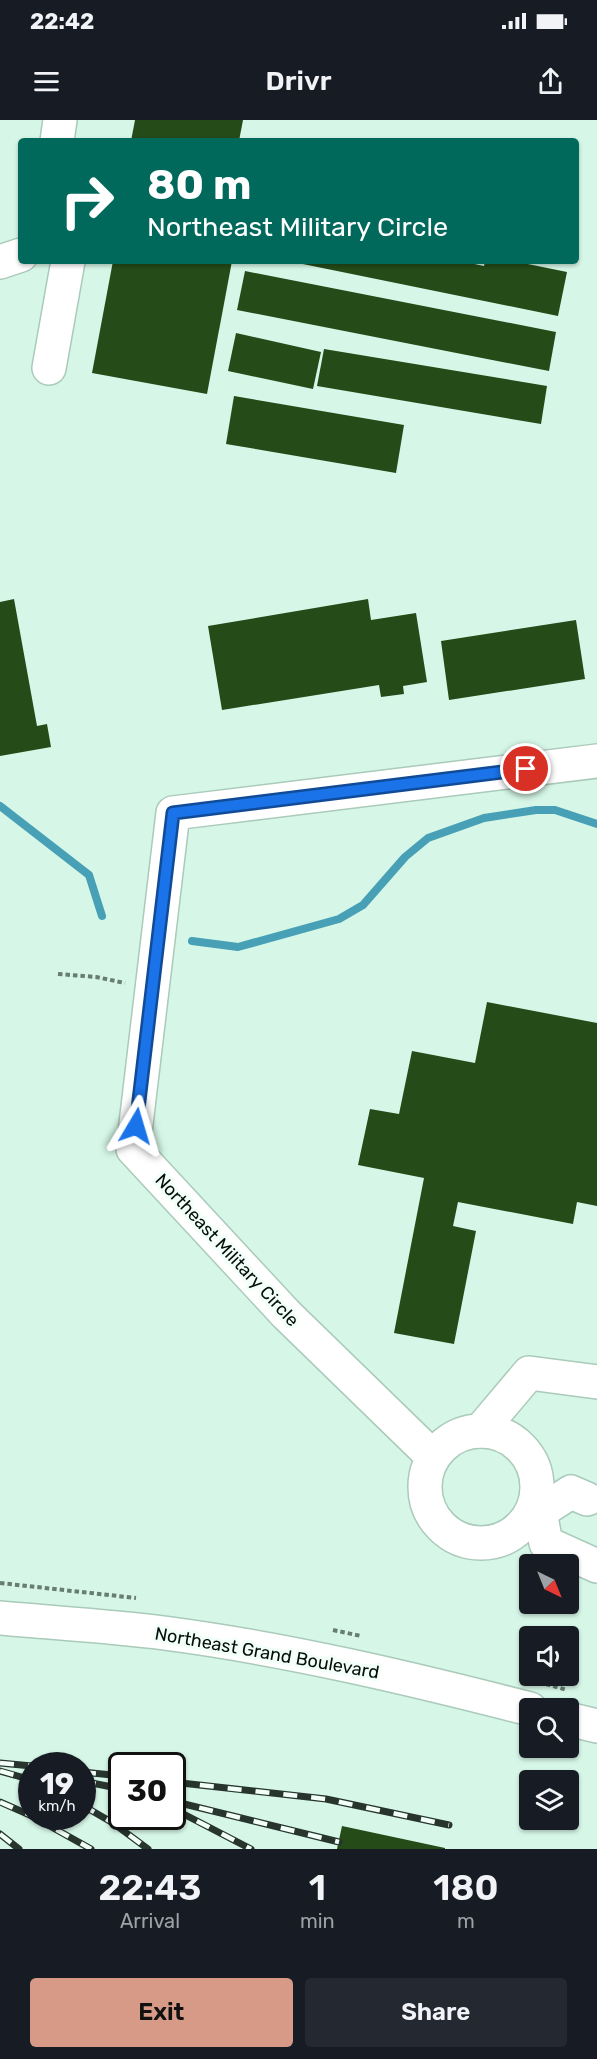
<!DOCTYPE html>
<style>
body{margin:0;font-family:Rubik,sans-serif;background:#242831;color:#f1f3f6;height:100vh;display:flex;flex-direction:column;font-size:22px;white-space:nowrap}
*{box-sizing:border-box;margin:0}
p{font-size:20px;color:#9ea1a6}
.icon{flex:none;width:33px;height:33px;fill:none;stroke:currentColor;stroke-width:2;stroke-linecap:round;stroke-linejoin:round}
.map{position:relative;height:1729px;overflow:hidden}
.side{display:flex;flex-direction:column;background:#171b24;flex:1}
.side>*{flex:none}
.top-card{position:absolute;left:18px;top:18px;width:561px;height:126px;border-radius:6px;box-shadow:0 2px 4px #0004;background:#00695c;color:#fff;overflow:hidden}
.needle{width:39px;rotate:137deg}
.fabs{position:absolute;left:519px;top:1434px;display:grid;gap:12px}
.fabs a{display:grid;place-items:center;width:60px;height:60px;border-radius:6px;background:#171b24;box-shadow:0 2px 4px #0004;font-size:30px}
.speed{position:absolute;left:18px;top:1632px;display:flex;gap:12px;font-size:30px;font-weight:700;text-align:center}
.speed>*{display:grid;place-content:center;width:78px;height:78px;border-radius:50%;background:#171b24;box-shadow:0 2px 4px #0004;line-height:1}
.speed small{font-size:15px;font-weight:400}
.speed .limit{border:3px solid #111;border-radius:9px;background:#fff;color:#111}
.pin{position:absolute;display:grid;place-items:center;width:51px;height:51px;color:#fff;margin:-26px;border:3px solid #fff;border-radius:50%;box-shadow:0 2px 6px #0007}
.me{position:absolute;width:66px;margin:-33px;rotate:7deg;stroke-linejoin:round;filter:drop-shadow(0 0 4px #0008)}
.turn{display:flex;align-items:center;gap:21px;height:126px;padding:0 30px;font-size:27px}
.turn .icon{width:78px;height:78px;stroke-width:2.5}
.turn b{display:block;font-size:42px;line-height:51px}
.eta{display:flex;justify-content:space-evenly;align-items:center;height:102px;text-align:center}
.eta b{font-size:36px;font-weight:600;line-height:42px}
.button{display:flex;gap:12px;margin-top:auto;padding:12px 30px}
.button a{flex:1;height:69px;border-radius:6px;background:#d79a87;color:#111;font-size:24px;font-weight:600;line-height:69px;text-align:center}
.button a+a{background:#242831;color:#f1f3f6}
.status{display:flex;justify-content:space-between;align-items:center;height:42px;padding:0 30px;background:#171b24;direction:ltr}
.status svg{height:16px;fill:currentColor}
header{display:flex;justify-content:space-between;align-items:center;height:78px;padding:0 30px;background:#171b24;font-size:27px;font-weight:600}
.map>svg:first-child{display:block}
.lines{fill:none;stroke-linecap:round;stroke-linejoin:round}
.stream{stroke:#48a0b6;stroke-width:8}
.building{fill:#244b18}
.minor-casing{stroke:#aacaba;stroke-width:36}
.path{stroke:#677c72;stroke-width:4;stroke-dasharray:4.5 3;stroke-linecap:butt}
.minor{stroke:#fff;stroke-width:33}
.rail-casing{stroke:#28352f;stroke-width:7}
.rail{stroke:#f2fff8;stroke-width:4.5;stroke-dasharray:14;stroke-linecap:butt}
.route-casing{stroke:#114b97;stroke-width:15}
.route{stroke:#1a73e8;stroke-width:10}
.labels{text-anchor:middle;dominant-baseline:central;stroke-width:6;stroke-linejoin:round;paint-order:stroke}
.street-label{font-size:18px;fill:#040e0a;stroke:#f2fff8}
</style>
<div class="status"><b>22:42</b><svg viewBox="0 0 49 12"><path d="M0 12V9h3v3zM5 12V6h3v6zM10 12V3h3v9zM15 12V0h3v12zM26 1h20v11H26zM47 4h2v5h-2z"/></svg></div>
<header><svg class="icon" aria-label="menu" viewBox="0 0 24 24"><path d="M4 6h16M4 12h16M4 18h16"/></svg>Drivr<svg class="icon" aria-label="share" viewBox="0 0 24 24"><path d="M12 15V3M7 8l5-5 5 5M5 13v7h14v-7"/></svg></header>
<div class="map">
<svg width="597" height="1729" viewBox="0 0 597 1729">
<rect width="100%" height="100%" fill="#d6f7e7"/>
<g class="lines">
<g class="stream">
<polyline points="0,686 89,755 102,796"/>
<polyline points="192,821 238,827 339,799 363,785 405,737 428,718 484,698 536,690 555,690 597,704"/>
</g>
</g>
<g class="building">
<polygon points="135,0 243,0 239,21 131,21"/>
<polygon points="113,141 232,141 207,274 92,253"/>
<polygon points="288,141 460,141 484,146 485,141 513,141 567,152 558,196"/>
<polygon points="245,151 556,212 549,251 237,190"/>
<polygon points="236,213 321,232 313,269 228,251"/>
<polygon points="324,229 547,266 541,304 317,266"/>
<polygon points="234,276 404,305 396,353 226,324"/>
<polygon points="14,479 37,606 47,604 51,627 0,636 0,482"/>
<polygon points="368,479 371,500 416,493 427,562 403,566 404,574 381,577 379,565 222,590 208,506"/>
<polygon points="576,500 585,559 449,580 441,521"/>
<polygon points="487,882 597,903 597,1086 577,1082 573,1104 458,1082 453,1106 476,1111 454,1224 394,1213 424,1058 358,1045 370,989 399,994 412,931 475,943"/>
<polygon points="342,1706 445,1728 445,1729 337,1729"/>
</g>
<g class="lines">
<g class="minor-casing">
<g id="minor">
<polyline points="57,21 60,0"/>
<polyline points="0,142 21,135"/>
<polyline points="49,248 68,141"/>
<circle cx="481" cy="1367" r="56"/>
<polyline points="480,1311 529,1253 597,1262"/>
<polyline points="433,1337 286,1194 133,1029 173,693 597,641"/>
<polyline points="587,1379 571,1372 540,1392 546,1423 597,1446"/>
<path d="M0,1498C54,1503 109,1506 164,1513C287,1529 409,1558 530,1589"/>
<polyline points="568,1599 597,1606"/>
</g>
</g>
<g class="path">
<polyline points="58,854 96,857 125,863"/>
<polyline points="0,1463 136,1478"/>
<polyline points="333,1510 361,1516"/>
<polyline points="546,1564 567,1570"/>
</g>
<use href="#minor" class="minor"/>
<g class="rail-casing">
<g id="rail">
<polyline points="0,1643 32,1646"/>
<polyline points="0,1651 32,1660"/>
<polyline points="82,1652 122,1656"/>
<polyline points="82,1661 122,1669"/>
<polyline points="172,1662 326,1679 449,1705"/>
<polyline points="172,1681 339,1722"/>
<polyline points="0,1682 32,1696"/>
<polyline points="82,1685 113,1703 148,1729"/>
<polyline points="172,1688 251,1729"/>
<polyline points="32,1696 91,1729"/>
<polyline points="0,1714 19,1729"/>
</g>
</g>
<use href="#rail" class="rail"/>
</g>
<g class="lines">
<g class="route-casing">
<polyline id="route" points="136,1006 173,693 526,649"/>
</g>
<use href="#route" class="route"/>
</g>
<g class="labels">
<g class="street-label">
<text transform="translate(227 1130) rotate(47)">Northeast Military Circle</text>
<text transform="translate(267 1533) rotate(10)">Northeast Grand Boulevard</text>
</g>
</g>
</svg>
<div class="fabs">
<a><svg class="needle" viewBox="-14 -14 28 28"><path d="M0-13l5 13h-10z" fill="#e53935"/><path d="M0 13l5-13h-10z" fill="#9ea1a6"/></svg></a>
<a><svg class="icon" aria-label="sound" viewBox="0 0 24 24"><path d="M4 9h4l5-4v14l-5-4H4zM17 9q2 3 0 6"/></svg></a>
<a><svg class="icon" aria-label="search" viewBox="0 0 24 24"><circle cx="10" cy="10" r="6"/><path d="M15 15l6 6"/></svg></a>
<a><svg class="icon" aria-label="layers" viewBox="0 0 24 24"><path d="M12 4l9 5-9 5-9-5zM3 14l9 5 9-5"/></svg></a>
</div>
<div class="speed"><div>19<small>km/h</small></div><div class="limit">30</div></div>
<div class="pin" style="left:526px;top:649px;background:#d93025"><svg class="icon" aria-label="arrive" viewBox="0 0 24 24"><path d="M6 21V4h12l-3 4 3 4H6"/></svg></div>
<svg class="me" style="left:136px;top:1006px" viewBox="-20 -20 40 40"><path d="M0-17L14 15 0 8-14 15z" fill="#1a73e8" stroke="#fff" stroke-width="4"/></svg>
<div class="top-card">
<div class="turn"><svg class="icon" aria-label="right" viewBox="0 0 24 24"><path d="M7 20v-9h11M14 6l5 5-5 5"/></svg><div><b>80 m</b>Northeast Military Circle</div></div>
</div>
</div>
<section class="side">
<div class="eta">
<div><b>22:43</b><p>Arrival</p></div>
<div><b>1</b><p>min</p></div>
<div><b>180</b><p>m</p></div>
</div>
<div class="button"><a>Exit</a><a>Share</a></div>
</section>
